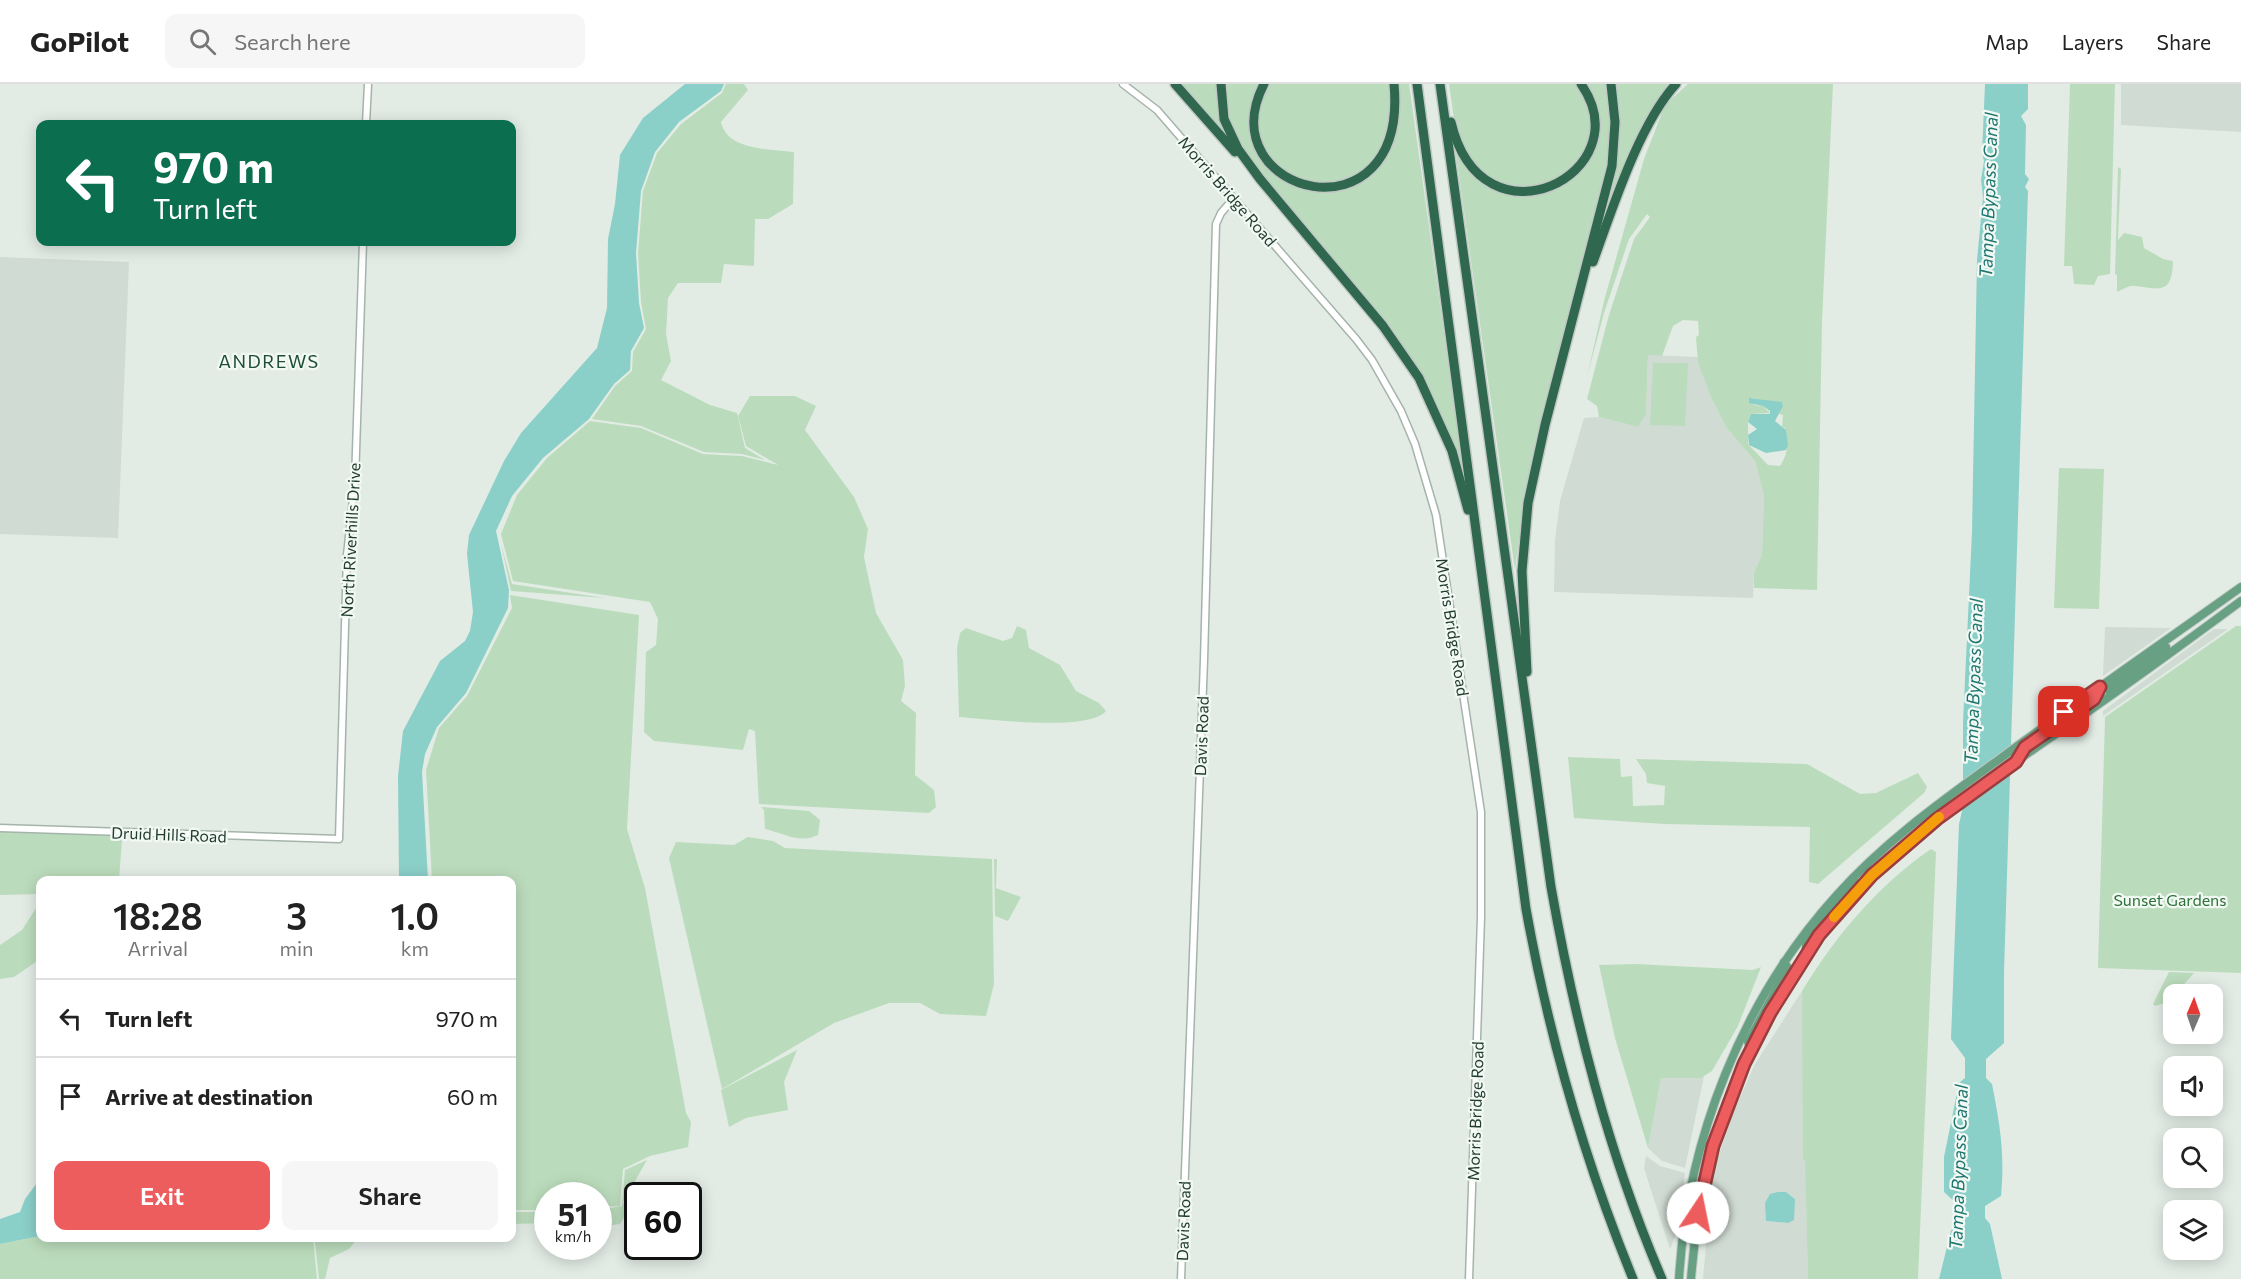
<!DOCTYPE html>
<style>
body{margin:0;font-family:Commissioner,sans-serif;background:#f6f6f6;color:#222;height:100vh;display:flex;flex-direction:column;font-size:22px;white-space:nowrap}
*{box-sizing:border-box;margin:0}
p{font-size:20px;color:#767676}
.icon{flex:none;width:33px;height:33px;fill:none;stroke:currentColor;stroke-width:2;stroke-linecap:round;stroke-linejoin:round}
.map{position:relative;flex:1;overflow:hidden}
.drawer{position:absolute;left:36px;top:792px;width:480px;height:366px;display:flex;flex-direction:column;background:#fff;border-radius:12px;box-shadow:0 3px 15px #0003}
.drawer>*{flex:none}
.top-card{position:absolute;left:36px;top:36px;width:480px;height:126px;border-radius:12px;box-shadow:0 3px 15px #0003;background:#0b6e4f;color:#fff;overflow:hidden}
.needle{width:39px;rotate:2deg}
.tools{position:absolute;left:2163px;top:900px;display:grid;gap:12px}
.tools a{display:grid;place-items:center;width:60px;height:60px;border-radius:12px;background:#fff;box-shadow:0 3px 15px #0003;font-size:30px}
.speed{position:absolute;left:534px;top:1098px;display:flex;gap:12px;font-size:30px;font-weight:700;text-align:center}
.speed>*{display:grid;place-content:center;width:78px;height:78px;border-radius:50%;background:#fff;box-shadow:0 3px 15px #0003;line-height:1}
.speed small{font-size:15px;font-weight:400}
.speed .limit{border:3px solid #111;border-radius:9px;background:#fff;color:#111}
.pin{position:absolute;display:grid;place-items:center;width:51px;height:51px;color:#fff;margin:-26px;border-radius:12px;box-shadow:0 3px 9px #0006}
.me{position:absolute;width:66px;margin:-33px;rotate:11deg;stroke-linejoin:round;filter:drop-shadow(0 0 4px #0008)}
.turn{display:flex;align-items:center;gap:21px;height:126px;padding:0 18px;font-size:27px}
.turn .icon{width:78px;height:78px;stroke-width:2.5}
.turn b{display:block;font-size:42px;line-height:51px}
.eta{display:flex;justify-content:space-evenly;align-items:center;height:102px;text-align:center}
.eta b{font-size:36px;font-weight:600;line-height:42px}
.button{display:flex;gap:12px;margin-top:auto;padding:12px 18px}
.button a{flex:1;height:69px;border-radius:12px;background:#ee5d5e;color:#fff;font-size:24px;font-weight:600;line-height:69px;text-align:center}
.button a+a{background:#f6f6f6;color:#222}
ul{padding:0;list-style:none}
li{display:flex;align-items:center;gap:18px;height:78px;padding:0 18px;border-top:2px solid #e0e0e0}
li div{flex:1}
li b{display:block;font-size:22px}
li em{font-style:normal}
header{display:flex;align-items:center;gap:36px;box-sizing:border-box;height:84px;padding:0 30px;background:#fff;border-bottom:2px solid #e0e0e0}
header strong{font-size:28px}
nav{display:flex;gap:33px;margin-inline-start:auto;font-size:21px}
.search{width:420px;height:54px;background:#f6f6f6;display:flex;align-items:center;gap:15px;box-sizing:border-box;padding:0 21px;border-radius:12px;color:#767676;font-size:22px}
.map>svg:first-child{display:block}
.built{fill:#d0dbd3;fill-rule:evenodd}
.green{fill:#bbdcbc;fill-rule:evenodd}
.water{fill:#8bcfc9}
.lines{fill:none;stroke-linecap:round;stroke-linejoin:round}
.tertiary-casing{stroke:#a5b4ab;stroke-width:9}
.primary-casing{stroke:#c1c8c5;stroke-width:10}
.motorway-casing{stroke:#c1c8c5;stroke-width:12}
.tertiary{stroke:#fff;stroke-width:6}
.primary{stroke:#67a083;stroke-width:8}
.motorway{stroke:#2f684e;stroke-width:9}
.route-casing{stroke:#9b3c3d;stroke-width:15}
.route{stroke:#ee5d5e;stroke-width:10}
.slow{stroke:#f59e0b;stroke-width:10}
.labels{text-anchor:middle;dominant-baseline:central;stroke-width:4.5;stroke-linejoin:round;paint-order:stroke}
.street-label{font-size:16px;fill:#223c2f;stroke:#f2f8f4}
.park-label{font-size:16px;fill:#2d7237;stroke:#f2f8f4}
.water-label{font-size:18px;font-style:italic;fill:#1e776f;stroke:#f2f8f4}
.neighbourhood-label{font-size:18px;letter-spacing:1.5px;fill:#1f4e36;stroke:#f2f8f4}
</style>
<header>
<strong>GoPilot</strong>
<div class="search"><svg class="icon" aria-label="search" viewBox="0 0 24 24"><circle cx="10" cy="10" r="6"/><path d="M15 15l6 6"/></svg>Search here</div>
<nav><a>Map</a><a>Layers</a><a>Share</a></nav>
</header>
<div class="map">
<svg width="2241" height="1195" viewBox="0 0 2241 1195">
<rect width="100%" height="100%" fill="#e2ece5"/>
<g class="built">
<polygon points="2121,0 2241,0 2241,48 2121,41"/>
<polygon points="0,173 129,178 118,454 0,450"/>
<polygon points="1648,271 1698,273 1711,313 1726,343 1755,377 1764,412 1762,471 1754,489 1753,514 1554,508 1555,456 1560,417 1584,334 1599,333 1638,343 1646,330"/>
<polygon points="2105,543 2170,544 2171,544 2103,592"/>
<polygon points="2214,545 2228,545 2103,632 2103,627"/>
<path d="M1802,907L1808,1195H1703L1712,1091L1733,1029L1755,980ZM1786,1108L1795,1115L1788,1139L1766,1137Z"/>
<polygon points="1704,992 1685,1084 1662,1077 1648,1064 1661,993"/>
<polygon points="1646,1072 1660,1082 1685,1089 1676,1150 1670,1165 1644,1084"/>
</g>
<g class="green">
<path d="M726,0H744L748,6L721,38C727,66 768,65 794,68L793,120L768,135H755L754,182L724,180L721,199H678L668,214L666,250L671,277L661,296L710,321L737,329L745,364L765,376L742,370L704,368L641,342L592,335L615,302L632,287L633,268L646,245L641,218L638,169L643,107L657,69L681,40L722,9Z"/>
<polygon points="1179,0 1218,0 1229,54"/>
<polygon points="1222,0 1261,0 1252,28 1263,73 1308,104 1367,91 1395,42 1396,0 1409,0 1463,385 1434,315 1408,269 1246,72 1230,45"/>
<path d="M1266,0H1390C1391,25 1392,49 1378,72C1348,122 1268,100 1258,45C1256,33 1264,13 1266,0Z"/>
<polygon points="1449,0 1579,0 1589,20 1592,48 1582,75 1555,100 1513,105 1481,89 1457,56"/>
<path d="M1584,0H1608L1612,43L1608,78L1525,406L1515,486L1455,64L1493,103C1561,106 1560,115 1595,53Z"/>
<path d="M1616,0H1673L1605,137C1616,90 1623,48 1616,0Z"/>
<path d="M1688,0H1833L1822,238L1817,506L1754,504V489L1762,471L1764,412L1755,377L1726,343L1711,313L1698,278L1696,253L1699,251L1698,237L1683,236L1673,242L1662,272L1648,271L1646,330L1638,343L1599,333L1597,322L1587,315L1609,231L1634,155L1650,133L1647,130L1629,155L1604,229L1587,293L1604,217L1644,75L1665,21ZM1752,314L1783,320L1779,330L1783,331L1782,343L1785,344C1788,359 1789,368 1780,382L1768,381L1748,360V338L1751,330L1770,329L1763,322L1754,321Z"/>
<polygon points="2070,0 2115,0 2110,190 2098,192 2094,201 2074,200 2072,182 2064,182"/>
<path d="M2118,83L2121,85L2118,156L2124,149L2142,153L2144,164L2163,175L2173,177C2172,211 2160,205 2135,202C2129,201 2122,206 2117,208V191L2115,190Z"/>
<polygon points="1653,279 1688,279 1685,342 1650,341"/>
<polygon points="750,312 795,312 816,322 805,346 854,413 868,445 864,473 876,529 903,576 905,602 901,617 916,629 915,691 934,706 936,723 929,729 759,720 755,647 749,645 743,666 654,657 644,648 646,568 656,561 658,535 650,518 513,497 501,450 517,411 547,374 590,337 641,344 703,370 742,372 778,381 746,362 738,332"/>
<polygon points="2059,384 2104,385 2099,525 2054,524"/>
<polygon points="501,460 512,500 605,514 511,507"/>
<polygon points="510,511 639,531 627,745 645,804 686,1029 691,1038 688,1063 650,1072 623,1085 620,1122 599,1123 598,1112 548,1112 547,1126 512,1126 512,796 432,796 426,686 439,644 467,612 512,524"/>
<path d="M1017,542L1026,546L1029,564L1060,581L1076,607L1099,619L1106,627C1089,648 988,635 959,633L957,564L960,549L966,544L1003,557L1012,554Z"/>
<polygon points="2236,542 2241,542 2241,889 2098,884 2105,633"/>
<polygon points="1568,673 1620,675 1621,693 1632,692 1633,722 1664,721 1665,702 1647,699 1646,690 1636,675 1807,680 1860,710 1876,709 1918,689 1927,703 1924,709 1818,800 1809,798 1810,743 1664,740 1574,734"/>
<path d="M761,723L809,727L820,736L818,751C800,760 783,749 765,745L764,726Z"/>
<polygon points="0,746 118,750 122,756 119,796 40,796 40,810 0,811"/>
<polygon points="748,753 773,757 785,764 992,775 994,900 986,932 940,930 920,919 889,919 834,939 722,1005 669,774 676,758 734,761"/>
<path d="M1931,765L1936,768L1918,1195H1808L1805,1076L1803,1075L1802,907C1835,853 1877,802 1931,765Z"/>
<polygon points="994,775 997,775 996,804 1021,813 1008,837 995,832"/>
<polygon points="40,818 40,875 14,893 0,895 0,861 22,846"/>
<polygon points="1636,880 1753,886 1761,883 1738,942 1712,987 1701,994 1661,994 1648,1064 1615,954 1599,881"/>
<polygon points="2169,888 2194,889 2168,918 2155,922 2153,920"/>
<polygon points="797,966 784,998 788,1026 746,1034 729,1043 721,1006"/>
<polygon points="647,1076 623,1118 627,1129 620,1140 599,1143 599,1126 622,1122 625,1086"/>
<polygon points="512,1128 547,1128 547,1139 512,1140"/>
<polygon points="40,1152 313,1154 317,1195 0,1195 0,1160"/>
<polygon points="322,1154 358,1154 349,1165 330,1174 325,1195 319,1195 315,1158"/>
</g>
<g class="water">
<polygon points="685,0 724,0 721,7 679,38 655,68 641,107 636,169 639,219 644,244 631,267 630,286 614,300 589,335 543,374 512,412 496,447 509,506 508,524 466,609 437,643 425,670 422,688 428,796 399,796 398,692 403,647 440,577 465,557 470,547 473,528 467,470 469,451 504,377 521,349 597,264 607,224 608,155 615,120 620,71 643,34"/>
<path d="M1985,0H2028V25L2021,32L2026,41L2025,90L2029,95L2025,103L2028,107L2004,889V959L1986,975V994L1992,1000C2000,1041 2005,1070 2001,1112L1985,1122V1134L1990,1140L2002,1195H1939L1951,1147L1958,1133V1121L1944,1108V1073L1959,999L1965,994V974L1951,955L1959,740L1963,723V638L1972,448L1977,176L1983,113L1981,96L1984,77L1982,69Z"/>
<polygon points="1749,314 1782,318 1783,322 1775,337 1786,346 1788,361 1786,366 1766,369 1749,361 1748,351 1757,345 1748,338 1751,330 1770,330 1770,327 1763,322 1749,319"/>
<polygon points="40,1095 40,1152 0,1160 0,1135 20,1128 25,1115"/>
<polygon points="1778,1108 1786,1108 1795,1115 1794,1136 1788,1139 1766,1137 1765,1119 1770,1110"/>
</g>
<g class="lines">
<g class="tertiary-casing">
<g id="tertiary">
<polyline points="1123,0 1157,26 1356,255 1372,276 1401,327 1415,360 1436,431 1481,728 1481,833 1469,1195"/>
<polyline points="366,40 368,0"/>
<polyline points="0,744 339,755 347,471 355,397 363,158"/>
<polyline points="1181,1195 1204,576 1216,140 1221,129 1234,114"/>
</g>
</g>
<g class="primary-casing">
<g id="primary">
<polyline points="2110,611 2110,603 2166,563"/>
<polyline points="2020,672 2025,663 2094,615 2099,605"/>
<polyline points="1806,870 1806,860 1854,797"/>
<polyline points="1751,965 1748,958 1788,884 1784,878"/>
<path d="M1679,1195C1687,1056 1742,916 1836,812C1884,758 1942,717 2001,674C2080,616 2161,560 2241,503"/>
<path d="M1691,1195C1702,1046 1764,900 1870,793C1876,786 1884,782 1891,776C1946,727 2005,684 2066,643C2125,602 2183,560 2241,517"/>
</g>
</g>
<g class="motorway-casing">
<g id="motorway">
<polyline points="1175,0 1235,68"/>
<polyline points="1221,0 1224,35 1238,65 1260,95 1383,242 1419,294 1452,367 1468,426"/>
<path d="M1264,0C1207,111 1409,162 1394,0"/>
<path d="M1417,0L1526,825C1549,953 1584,1075 1633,1195"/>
<path d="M1440,0L1551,803C1575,938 1608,1069 1662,1195"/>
<path d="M1451,38C1482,170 1643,89 1581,0"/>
<path d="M1593,178C1612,126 1639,40 1676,0"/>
<polyline points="1527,588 1522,487 1528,419 1545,341 1612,82 1615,38 1611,0"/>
</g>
</g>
<use href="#tertiary" class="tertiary"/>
<use href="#primary" class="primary"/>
<use href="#motorway" class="motorway"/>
</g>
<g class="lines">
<g class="route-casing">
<polyline id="route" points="1698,1129 1713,1062 1744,980 1770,929 1819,851 1872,791 1937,735 2016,678 2025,663 2094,615 2100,603 2064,628"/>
</g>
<use href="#route" class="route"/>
<polyline class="slow" points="1834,833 1872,791 1939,733"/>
</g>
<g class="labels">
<g class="street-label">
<text transform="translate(1228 107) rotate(49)">Morris Bridge Road</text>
<text transform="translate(350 456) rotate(-87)">North Riverhills Drive</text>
<text transform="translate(1453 543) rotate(81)">Morris Bridge Road</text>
<text transform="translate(1201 652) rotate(-88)">Davis Road</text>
<text transform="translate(169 750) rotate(2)">Druid Hills Road</text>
<text transform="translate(1475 1027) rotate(-88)">Morris Bridge Road</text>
<text transform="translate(1183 1137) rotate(-88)">Davis Road</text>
</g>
<g class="park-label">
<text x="2170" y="815">Sunset Gardens</text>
</g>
<g class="water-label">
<text transform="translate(1988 111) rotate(-88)">Tampa Bypass Canal</text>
<text transform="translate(1973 597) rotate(-88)">Tampa Bypass Canal</text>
<text transform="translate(1958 1083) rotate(-88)">Tampa Bypass Canal</text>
</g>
<g class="neighbourhood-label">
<text x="269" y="277">ANDREWS</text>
</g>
</g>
</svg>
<div class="tools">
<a><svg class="needle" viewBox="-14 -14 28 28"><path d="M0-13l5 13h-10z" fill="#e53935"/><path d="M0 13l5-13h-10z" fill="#767676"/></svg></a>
<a><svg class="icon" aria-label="sound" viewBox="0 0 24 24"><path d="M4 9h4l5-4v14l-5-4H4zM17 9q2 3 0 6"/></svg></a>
<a><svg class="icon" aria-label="search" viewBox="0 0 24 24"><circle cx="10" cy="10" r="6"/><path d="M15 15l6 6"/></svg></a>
<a><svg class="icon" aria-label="layers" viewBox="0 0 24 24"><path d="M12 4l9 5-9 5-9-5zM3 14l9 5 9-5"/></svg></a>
</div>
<div class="speed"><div>51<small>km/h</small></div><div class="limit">60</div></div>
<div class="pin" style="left:2064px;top:628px;background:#d93025"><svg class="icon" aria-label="arrive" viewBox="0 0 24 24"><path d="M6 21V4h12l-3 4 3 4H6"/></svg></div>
<svg class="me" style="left:1698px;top:1129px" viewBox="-20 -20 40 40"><circle r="19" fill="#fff"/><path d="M0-13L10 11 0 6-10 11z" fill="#ee5d5e"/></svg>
<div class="top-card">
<div class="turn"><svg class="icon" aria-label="left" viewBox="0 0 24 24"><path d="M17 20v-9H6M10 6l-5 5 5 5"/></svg><div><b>970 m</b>Turn left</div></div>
</div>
<section class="drawer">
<div class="eta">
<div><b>18:28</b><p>Arrival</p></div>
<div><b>3</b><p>min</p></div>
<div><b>1.0</b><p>km</p></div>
</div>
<ul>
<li><svg class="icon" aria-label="left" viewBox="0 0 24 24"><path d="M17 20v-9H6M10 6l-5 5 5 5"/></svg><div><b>Turn left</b></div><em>970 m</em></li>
<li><svg class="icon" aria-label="arrive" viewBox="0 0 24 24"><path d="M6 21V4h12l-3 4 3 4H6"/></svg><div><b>Arrive at destination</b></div><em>60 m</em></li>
</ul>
<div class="button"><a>Exit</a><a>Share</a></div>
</section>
</div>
